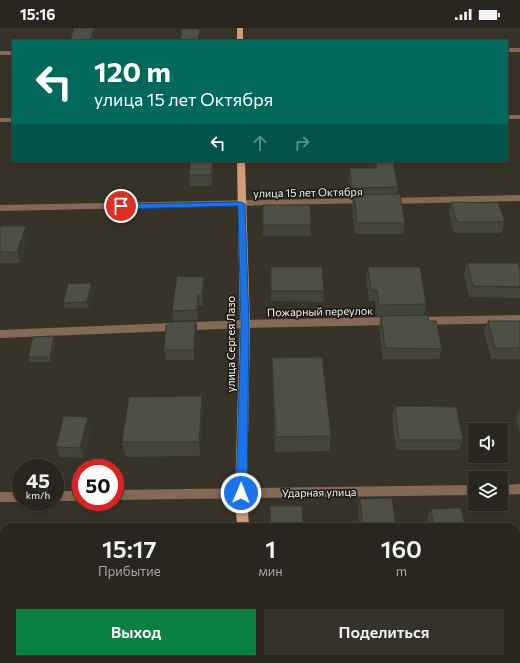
<!DOCTYPE html>
<html lang="ru">
<meta charset="utf-8">
<style>
body{margin:0;font-family:Commissioner,sans-serif;background:#35322c;color:#f1f3f6;height:100vh;display:flex;flex-direction:column;font-size:15px;white-space:nowrap}
*{box-sizing:border-box;margin:0}
p{font-size:13px;color:#a5a5a4}
.icon{flex:none;width:22px;height:22px;fill:none;stroke:currentColor;stroke-width:2;stroke-linecap:round;stroke-linejoin:round}
.map{position:relative;flex:1;overflow:hidden}
.sheet{position:absolute;left:0px;top:495px;width:520px;height:140px;display:flex;flex-direction:column;background:#29261f;border-radius:12px 12px 0 0;box-shadow:0 2px 6px #0003,0 0 0 1px #45433d}
.sheet>*{flex:none}
.banner{position:absolute;left:12px;top:12px;width:496px;height:122px;border-radius:0px;box-shadow:0 2px 6px #0003,0 0 0 1px #45433d;background:#00695c;color:#fff;overflow:hidden}
.tools{position:absolute;left:468px;top:395px;display:grid;gap:8px}
.tools a{display:grid;place-items:center;width:40px;height:40px;border-radius:0px;background:#29261f;box-shadow:0 2px 6px #0003,0 0 0 1px #45433d;font-size:20px}
.speed{position:absolute;left:12px;top:431px;display:flex;gap:8px;font-size:20px;font-weight:700;text-align:center}
.speed>*{display:grid;place-content:center;width:52px;height:52px;border-radius:50%;background:#29261f;box-shadow:0 2px 6px #0003,0 0 0 1px #45433d;line-height:1}
.speed small{font-size:10px;font-weight:400}
.speed .limit{border:6px solid #d22;background:#fff;color:#111}
.pin{position:absolute;display:grid;place-items:center;width:34px;height:34px;color:#fff;margin:-17px;border:2px solid #fff;border-radius:50%;box-shadow:0 1px 4px #0007}
.me{position:absolute;width:44px;margin:-22px;rotate:1deg;stroke-linejoin:round;filter:drop-shadow(0 0 3px #0008)}
.turn{display:flex;align-items:center;gap:14px;height:84px;padding:0 16px;font-size:18px}
.turn .icon{width:52px;height:52px;stroke-width:2.5}
.turn b{display:block;font-size:28px;line-height:34px}
.lanes{display:flex;align-items:center;height:38px;padding:0 16px;background:#0003;justify-content:center;gap:20px;direction:ltr}
.lanes .off{opacity:.35}
.eta{display:flex;justify-content:space-evenly;align-items:center;height:68px;text-align:center}
.eta b{font-size:24px;font-weight:600;line-height:28px}
.cta{display:flex;gap:8px;margin-top:auto;padding:8px 16px}
.cta a{flex:1;height:46px;border-radius:0px;background:#0b8043;color:#fff;font-size:16px;font-weight:600;line-height:46px;text-align:center}
.cta a+a{background:#35322c;color:#f1f3f6}
.status{display:flex;justify-content:space-between;align-items:center;height:28px;padding:0 20px;background:#29261f;direction:ltr}
.status svg{height:11px;fill:currentColor}
.map>svg:first-child{display:block}
.lines{fill:none;stroke-linecap:round;stroke-linejoin:round}
.minor{fill:#836956;fill-rule:evenodd}
.major{fill:#d29d76;fill-rule:evenodd}
.wall{fill:#43453b}
.shaded-wall{fill:#373830}
.building{fill:#4e5045;stroke:#373830}
.route{fill:#1a73e8;stroke:#114b97}
.labels{text-anchor:middle;dominant-baseline:central;stroke-width:3.5;stroke-linejoin:round;paint-order:stroke}
.street-label{font-size:11px;fill:#f4f1ea;stroke:#1d1b16}
</style>
<div class="status"><b>15:16</b><svg viewBox="0 0 49 12"><path d="M0 12V9h3v3zM5 12V6h3v6zM10 12V3h3v9zM15 12V0h3v12zM26 1h20v11H26zM47 4h2v5h-2z"/></svg></div>
<div class="map">
<svg width="520" height="635" viewBox="0 0 520 635">
<rect width="100%" height="100%" fill="#373329"/>
<g class="lines">
<g class="minor">
<rect x="507" y="20" width="13" height="4"/>
<rect x="0" y="23" width="13" height="4"/>
<rect x="507" y="87" width="13" height="4"/>
<rect x="0" y="90" width="13" height="4"/>
<polygon points="520,167 520,173 388,176 384,173 388,170"/>
<polygon points="366,170 370,173 369,175 0,183 0,177"/>
<polygon points="520,287 520,295 416,297 411,293 416,289"/>
<polygon points="392,289 397,293 392,297 245,300 0,310 0,302 245,292"/>
<polygon points="520,456 520,466 501,467 501,457"/>
<polygon points="475,457 475,467 115,472 115,462"/>
<rect x="55" y="463" width="26" height="10"/>
<polygon points="0,464 21,464 22,474 0,474"/>
</g>
<g class="major">
<rect x="237" y="0" width="6" height="13"/>
<polygon points="237,133 245,133 250,296 247,465 249,499 237,499 235,465 240,296"/>
<rect x="241" y="631" width="14" height="4"/>
</g>
</g>
<g class="wall">
<polygon points="191,133 213,133 213,141 212,158 190,158 189,147"/>
<polygon points="376,134 398,159 396,166 405,195 403,206 355,206 352,178 353,169 351,169 349,149 350,140 375,140"/>
<polygon points="451,174 505,194 501,205 454,205 449,185"/>
<polygon points="263,177 311,197 311,208 263,208"/>
<polygon points="0,198 26,198 30,209 20,235 0,235"/>
<polygon points="467,235 520,242 520,270 469,269 464,246"/>
<polygon points="271,239 324,263 323,274 271,273"/>
<polygon points="368,239 426,276 424,287 377,288 375,273 369,273 366,250"/>
<polygon points="205,260 203,278 199,277 198,292 174,293 172,283"/>
<polygon points="92,261 89,280 65,280 63,275"/>
<polygon points="381,288 429,293 442,321 439,331 383,331 379,299"/>
<polygon points="196,293 197,303 194,332 166,332 164,322"/>
<polygon points="488,293 520,293 520,331 491,331 484,303"/>
<polygon points="56,314 51,334 30,334 28,329"/>
<polygon points="272,330 331,408 329,423 275,424 272,345"/>
<polygon points="395,378 463,412 459,422 396,422 392,388"/>
<polygon points="520,381 520,405 516,390"/>
<polygon points="203,383 200,428 126,429 122,414"/>
<polygon points="88,389 91,399 84,430 60,429 56,419"/>
<polygon points="360,471 396,499 360,499 358,480"/>
<polygon points="431,481 465,499 429,499 427,490"/>
<polygon points="457,631 495,631 520,635 456,635 455,633"/>
</g>
<g class="shaded-wall">
<polygon points="94,0 97,0 97,2 94,13 90,13"/>
<polygon points="200,1 200,6 199,13 198,13"/>
<polygon points="213,133 213,141 212,158 211,147"/>
<polygon points="26,198 30,209 20,235 17,224"/>
<polygon points="204,249 205,260 203,278 202,267"/>
<polygon points="91,255 92,261 89,280 87,274"/>
<polygon points="198,267 199,277 198,292 197,282"/>
<polygon points="196,293 197,303 194,332 193,322"/>
<polygon points="54,308 56,314 51,334 50,329"/>
<polygon points="0,336 2,341 0,351"/>
<polygon points="202,368 203,383 200,428 199,414"/>
<polygon points="88,389 91,399 84,430 80,420"/>
</g>
<g class="building">
<polygon points="74,0 94,0 90,13 70,13"/>
<polygon points="182,1 200,1 198,13 180,13"/>
<polygon points="191,133 213,133 211,147 189,147"/>
<polygon points="376,134 393,134 398,159 352,160 350,140 377,140"/>
<polygon points="400,166 405,195 357,195 354,167"/>
<polygon points="451,174 498,175 505,194 457,194"/>
<polygon points="263,177 310,177 311,197 263,197"/>
<polygon points="0,198 26,198 17,224 0,224"/>
<polygon points="467,235 518,235 520,242 520,259 473,258"/>
<polygon points="271,239 322,239 324,263 271,263"/>
<polygon points="368,239 420,239 426,276 379,277 377,262 371,262"/>
<polygon points="177,248 204,249 202,267 198,267 197,282 172,283"/>
<polygon points="91,255 87,274 63,275 68,256"/>
<polygon points="428,287 429,293 436,293 442,321 385,320 381,288"/>
<polygon points="196,293 193,322 164,322 166,297 170,297 171,294"/>
<polygon points="488,293 520,293 520,320 495,320"/>
<polygon points="54,308 50,329 28,329 33,309"/>
<polygon points="322,329 331,408 276,409 272,330"/>
<polygon points="202,368 199,414 122,414 129,369"/>
<polygon points="395,378 456,379 463,412 399,412"/>
<polygon points="64,388 88,389 80,420 56,419"/>
<polygon points="392,470 396,499 363,499 360,471"/>
<polygon points="270,478 302,478 303,499 271,499"/>
<polygon points="461,480 465,499 434,499 431,481"/>
<polygon points="149,631 191,631 191,635 148,635"/>
<polygon points="271,631 380,631 380,632 384,632 384,635 271,635"/>
<polygon points="461,631 495,631 520,633 520,635 461,635"/>
</g>
<polygon class="route" points="241,174 245,176 249,296 247,465 245,469 241,470 237,469 236,465 241,296 238,178 121,181 117,178 121,176"/>
<g class="labels">
<g class="street-label">
<text transform="translate(308 164) rotate(-1)">улица 15 лет Октября</text>
<text transform="translate(320 283) rotate(-1)">Пожарный переулок</text>
<text transform="translate(230 316) rotate(-90)">улица Сергея Лазо</text>
<text transform="translate(319 464) rotate(-1)">Ударная улица</text>
</g>
</g>
</svg>
<div class="tools">
<a><svg class="icon" aria-label="sound" viewBox="0 0 24 24"><path d="M4 9h4l5-4v14l-5-4H4zM17 9q2 3 0 6"/></svg></a>
<a><svg class="icon" aria-label="layers" viewBox="0 0 24 24"><path d="M12 4l9 5-9 5-9-5zM3 14l9 5 9-5"/></svg></a>
</div>
<div class="speed"><div>45<small>km/h</small></div><div class="limit">50</div></div>
<div class="pin" style="left:121px;top:178px;background:#d93025"><svg class="icon" aria-label="arrive" viewBox="0 0 24 24"><path d="M6 21V4h12l-3 4 3 4H6"/></svg></div>
<svg class="me" style="left:241px;top:465px" viewBox="-20 -20 40 40"><circle r="17" fill="#1a73e8" stroke="#fff" stroke-width="3"/><path d="M0-11L8 9 0 5-8 9z" fill="#fff"/></svg>
<div class="banner">
<div class="turn"><svg class="icon" aria-label="left" viewBox="0 0 24 24"><path d="M17 20v-9H6M10 6l-5 5 5 5"/></svg><div><b>120 m</b>улица 15 лет Октября</div></div>
<div class="lanes"><svg class="icon" aria-label="left" viewBox="0 0 24 24"><path d="M17 20v-9H6M10 6l-5 5 5 5"/></svg><svg class="icon off" aria-label="ahead" viewBox="0 0 24 24"><path d="M12 20V5M6 11l6-6 6 6"/></svg><svg class="icon off" aria-label="right" viewBox="0 0 24 24"><path d="M7 20v-9h11M14 6l5 5-5 5"/></svg></div>
</div>
<section class="sheet">
<div class="eta">
<div><b>15:17</b><p>Прибытие</p></div>
<div><b>1</b><p>мин</p></div>
<div><b>160</b><p>m</p></div>
</div>
<div class="cta"><a>Выход</a><a>Поделиться</a></div>
</section>
</div>
